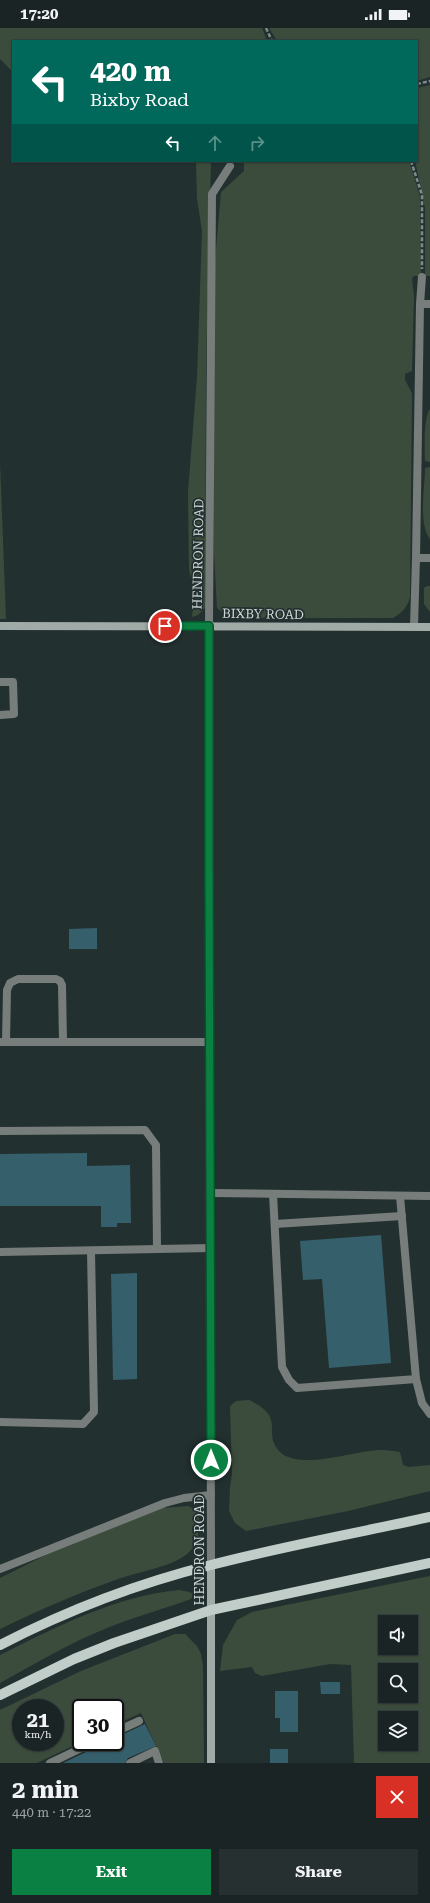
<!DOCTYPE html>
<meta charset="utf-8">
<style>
body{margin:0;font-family:"Roboto Serif",serif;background:#273031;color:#f1f3f6;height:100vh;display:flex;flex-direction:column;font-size:15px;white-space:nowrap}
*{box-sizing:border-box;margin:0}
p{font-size:13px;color:#9fa4a6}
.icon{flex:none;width:22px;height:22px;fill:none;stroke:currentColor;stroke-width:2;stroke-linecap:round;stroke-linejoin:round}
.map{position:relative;height:1735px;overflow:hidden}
.sheet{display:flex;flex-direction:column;background:#1a2424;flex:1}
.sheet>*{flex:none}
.hud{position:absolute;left:12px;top:12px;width:406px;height:122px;border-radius:0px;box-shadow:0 1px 3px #0004,0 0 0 1px #384141;background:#00695c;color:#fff;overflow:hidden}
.fabs{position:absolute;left:378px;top:1587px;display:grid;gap:8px}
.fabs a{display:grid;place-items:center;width:40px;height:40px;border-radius:0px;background:#1a2424;box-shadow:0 1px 3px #0004,0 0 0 1px #384141;font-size:20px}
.speed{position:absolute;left:12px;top:1671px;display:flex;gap:8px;font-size:20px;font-weight:700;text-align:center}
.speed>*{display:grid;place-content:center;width:52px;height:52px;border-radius:50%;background:#1a2424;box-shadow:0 1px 3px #0004,0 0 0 1px #384141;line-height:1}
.speed small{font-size:10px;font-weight:400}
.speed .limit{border:2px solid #111;border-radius:6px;background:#fff;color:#111}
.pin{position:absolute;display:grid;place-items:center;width:34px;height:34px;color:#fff;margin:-17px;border:2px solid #fff;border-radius:50%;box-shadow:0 1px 4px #0007}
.me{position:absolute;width:44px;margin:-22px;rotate:0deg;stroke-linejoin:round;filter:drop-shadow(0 0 3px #0008)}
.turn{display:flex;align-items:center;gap:14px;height:84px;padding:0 12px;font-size:18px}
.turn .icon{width:52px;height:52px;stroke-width:2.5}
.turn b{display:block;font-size:28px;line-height:34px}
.lanes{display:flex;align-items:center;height:38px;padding:0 12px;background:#0003;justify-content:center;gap:20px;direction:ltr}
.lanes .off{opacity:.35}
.round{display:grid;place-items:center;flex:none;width:42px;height:42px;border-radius:0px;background:#273031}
.summary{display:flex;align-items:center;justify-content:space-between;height:68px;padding:0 12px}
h1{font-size:24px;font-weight:700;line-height:30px}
.primary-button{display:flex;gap:8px;margin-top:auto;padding:8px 12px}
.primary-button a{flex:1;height:46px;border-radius:0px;background:#0b8043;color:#fff;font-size:16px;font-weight:700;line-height:46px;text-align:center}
.primary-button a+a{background:#273031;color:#f1f3f6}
.status{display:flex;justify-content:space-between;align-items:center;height:28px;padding:0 20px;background:#1a2424;direction:ltr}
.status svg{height:11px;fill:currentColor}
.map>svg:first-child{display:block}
.green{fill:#3c4c3c;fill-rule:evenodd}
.building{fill:#365f6c}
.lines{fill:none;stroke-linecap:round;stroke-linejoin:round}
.path{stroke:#808a8a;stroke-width:2.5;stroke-dasharray:4 2;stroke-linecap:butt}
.lane{stroke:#777d7a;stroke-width:8}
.street{stroke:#777d7a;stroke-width:8}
.secondary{stroke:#a0aaa6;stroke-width:8}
.primary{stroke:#c0cdc8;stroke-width:10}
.route-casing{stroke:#07532c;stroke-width:10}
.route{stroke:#0b8043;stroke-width:7}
.labels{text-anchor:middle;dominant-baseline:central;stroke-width:3.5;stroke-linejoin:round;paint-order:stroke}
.street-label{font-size:13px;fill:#cfd7d7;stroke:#233030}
</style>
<div class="status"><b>17:20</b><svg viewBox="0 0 49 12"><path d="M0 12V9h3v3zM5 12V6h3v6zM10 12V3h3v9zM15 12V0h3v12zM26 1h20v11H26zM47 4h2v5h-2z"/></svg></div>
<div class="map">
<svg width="430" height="1735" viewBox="0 0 430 1735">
<rect width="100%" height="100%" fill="#233030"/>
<g class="green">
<polygon points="0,0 262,0 267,13 13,13 13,44 0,31"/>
<polygon points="269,0 430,0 430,49 417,53 417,13 277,13"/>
<polygon points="430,57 430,248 425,248 425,180 415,133 417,133 417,60"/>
<polygon points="196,133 211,133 206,342 205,580 198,587 192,589 194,565 189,541 188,464 197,349 202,203 197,171"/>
<path d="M244,133H409L420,168L421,248H414L412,250L414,269L412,343L405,346V352L412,365L410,568C408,579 402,585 393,590H235L228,589L217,580L214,525V307L215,233L221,164L244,143Z"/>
<path d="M430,381V434L425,433C425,421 423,391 430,381Z"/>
<polygon points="0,434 6,591 0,591"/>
<path d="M430,439V511C418,496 425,459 425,440Z"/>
<polygon points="427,558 430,558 430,584 424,576 424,560"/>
<path d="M249,1372C287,1390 262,1404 279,1423C298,1444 356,1422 381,1422C387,1422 394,1423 400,1424L403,1437L409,1439L430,1437V1463L348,1483L246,1503L235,1495L229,1483L230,1459L232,1446L230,1378L236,1373Z"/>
<path d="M188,1478L198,1483C200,1499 200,1515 187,1526C171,1539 138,1544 118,1551C78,1565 39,1582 0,1601V1550L46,1527L162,1480Z"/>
<path d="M430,1548V1735H354L351,1637L330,1636L262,1648L255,1645L252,1639L220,1643L223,1617L237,1592L252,1584ZM385,1594H411V1620H385ZM385,1642H411V1668H385ZM385,1690H411V1716H385Z"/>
<path d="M179,1562L189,1564L193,1566L191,1571C163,1581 134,1589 107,1600C69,1615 35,1636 0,1655V1627C56,1599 116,1568 179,1562Z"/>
<path d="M175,1606H185L197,1618L201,1626L203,1638L204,1735H164L141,1685L115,1697V1680H81V1714L37,1735H0V1682L81,1643ZM21,1680H55V1714H21Z"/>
</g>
<g class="building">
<polygon points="97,900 97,921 69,921 69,901"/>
<polygon points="87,1125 87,1138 130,1137 131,1195 117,1195 117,1199 101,1199 101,1178 0,1178 0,1126"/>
<polygon points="381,1207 391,1335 329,1340 322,1251 303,1252 300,1213"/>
<polygon points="137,1245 137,1351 113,1352 111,1246"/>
<polygon points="320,1654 340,1654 340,1666 321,1666"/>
<polygon points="275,1663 298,1663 298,1704 280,1704 280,1690 275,1690"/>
<polygon points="145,1696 156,1718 128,1730 125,1735 63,1735 107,1714 115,1714 115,1710"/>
<rect x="270" y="1721" width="18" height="14"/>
</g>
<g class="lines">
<g class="path">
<polyline points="266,0 272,13"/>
<polyline points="417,56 430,53"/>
<polyline points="411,133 422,167 422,241"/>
</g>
<g class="lane">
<polyline points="420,276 422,249"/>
<polyline points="416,530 420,276 430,276"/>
<polyline points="209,597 212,166 230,138"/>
<polyline points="414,599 416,530 430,530"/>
<polyline points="0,654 13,654 14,686 0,687"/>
<polyline points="0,1014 210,1014"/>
<polyline points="6,1014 7,962 10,955 18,951 56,951 60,953 62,957 63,1014"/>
<polyline points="0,1103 145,1102 156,1117 157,1221"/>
<polyline points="211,1165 430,1168"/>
<polyline points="273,1166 282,1339 289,1352 297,1360 416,1351 400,1168"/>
<polyline points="275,1196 402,1188"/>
<polyline points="0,1224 211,1220"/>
<polyline points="416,1351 422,1375 430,1386"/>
<polyline points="0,1394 83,1396 94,1384 91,1223"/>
<polyline points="0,1541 165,1475 184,1470 211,1467"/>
<polyline points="115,1704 139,1693"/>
<polyline points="50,1735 94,1714"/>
<polyline points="130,1735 155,1723 159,1735"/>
</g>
<polyline class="street" points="209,597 211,1537"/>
<g class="secondary">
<polyline points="0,598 430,599"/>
<polyline points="211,1537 211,1735"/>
</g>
<g class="primary">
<path d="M0,1617C66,1583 139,1555 211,1537C284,1518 357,1505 430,1489"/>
<polyline points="0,1667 74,1631 114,1615 211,1582 430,1535"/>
</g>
</g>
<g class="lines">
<g class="route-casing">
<polyline id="route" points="165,598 209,598 209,834 211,1432"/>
</g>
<use href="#route" class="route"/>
</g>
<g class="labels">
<g class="street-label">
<text transform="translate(198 526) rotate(-89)">HENDRON ROAD</text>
<text transform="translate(263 586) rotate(1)">BIXBY ROAD</text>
<text transform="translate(199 1522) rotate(-90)">HENDRON ROAD</text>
</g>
</g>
</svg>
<div class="fabs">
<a><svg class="icon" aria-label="sound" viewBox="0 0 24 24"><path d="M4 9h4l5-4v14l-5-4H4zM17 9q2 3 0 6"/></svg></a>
<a><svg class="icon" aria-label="search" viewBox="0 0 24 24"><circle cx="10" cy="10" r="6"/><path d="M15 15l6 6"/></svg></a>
<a><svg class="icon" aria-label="layers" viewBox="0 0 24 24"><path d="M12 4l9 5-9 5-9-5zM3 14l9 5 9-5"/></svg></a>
</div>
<div class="speed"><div>21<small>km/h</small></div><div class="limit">30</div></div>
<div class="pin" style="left:165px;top:598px;background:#d93025"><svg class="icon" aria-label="arrive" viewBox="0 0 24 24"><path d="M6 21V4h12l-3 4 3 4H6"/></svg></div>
<svg class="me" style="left:211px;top:1432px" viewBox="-20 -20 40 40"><circle r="17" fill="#0b8043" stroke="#fff" stroke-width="3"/><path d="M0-11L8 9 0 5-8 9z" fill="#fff"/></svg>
<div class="hud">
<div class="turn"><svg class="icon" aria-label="left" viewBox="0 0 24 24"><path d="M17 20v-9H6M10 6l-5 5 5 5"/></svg><div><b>420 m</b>Bixby Road</div></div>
<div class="lanes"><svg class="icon" aria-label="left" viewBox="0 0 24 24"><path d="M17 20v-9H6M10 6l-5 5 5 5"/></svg><svg class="icon off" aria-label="ahead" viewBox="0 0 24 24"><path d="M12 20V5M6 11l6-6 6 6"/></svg><svg class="icon off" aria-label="right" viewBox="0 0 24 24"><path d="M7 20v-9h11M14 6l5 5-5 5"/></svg></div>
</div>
</div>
<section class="sheet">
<div class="summary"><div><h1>2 min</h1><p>440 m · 17:22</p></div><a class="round" style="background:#d93025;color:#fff"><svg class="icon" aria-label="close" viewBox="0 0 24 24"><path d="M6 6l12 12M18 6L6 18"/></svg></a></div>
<div class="primary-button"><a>Exit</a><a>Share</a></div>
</section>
